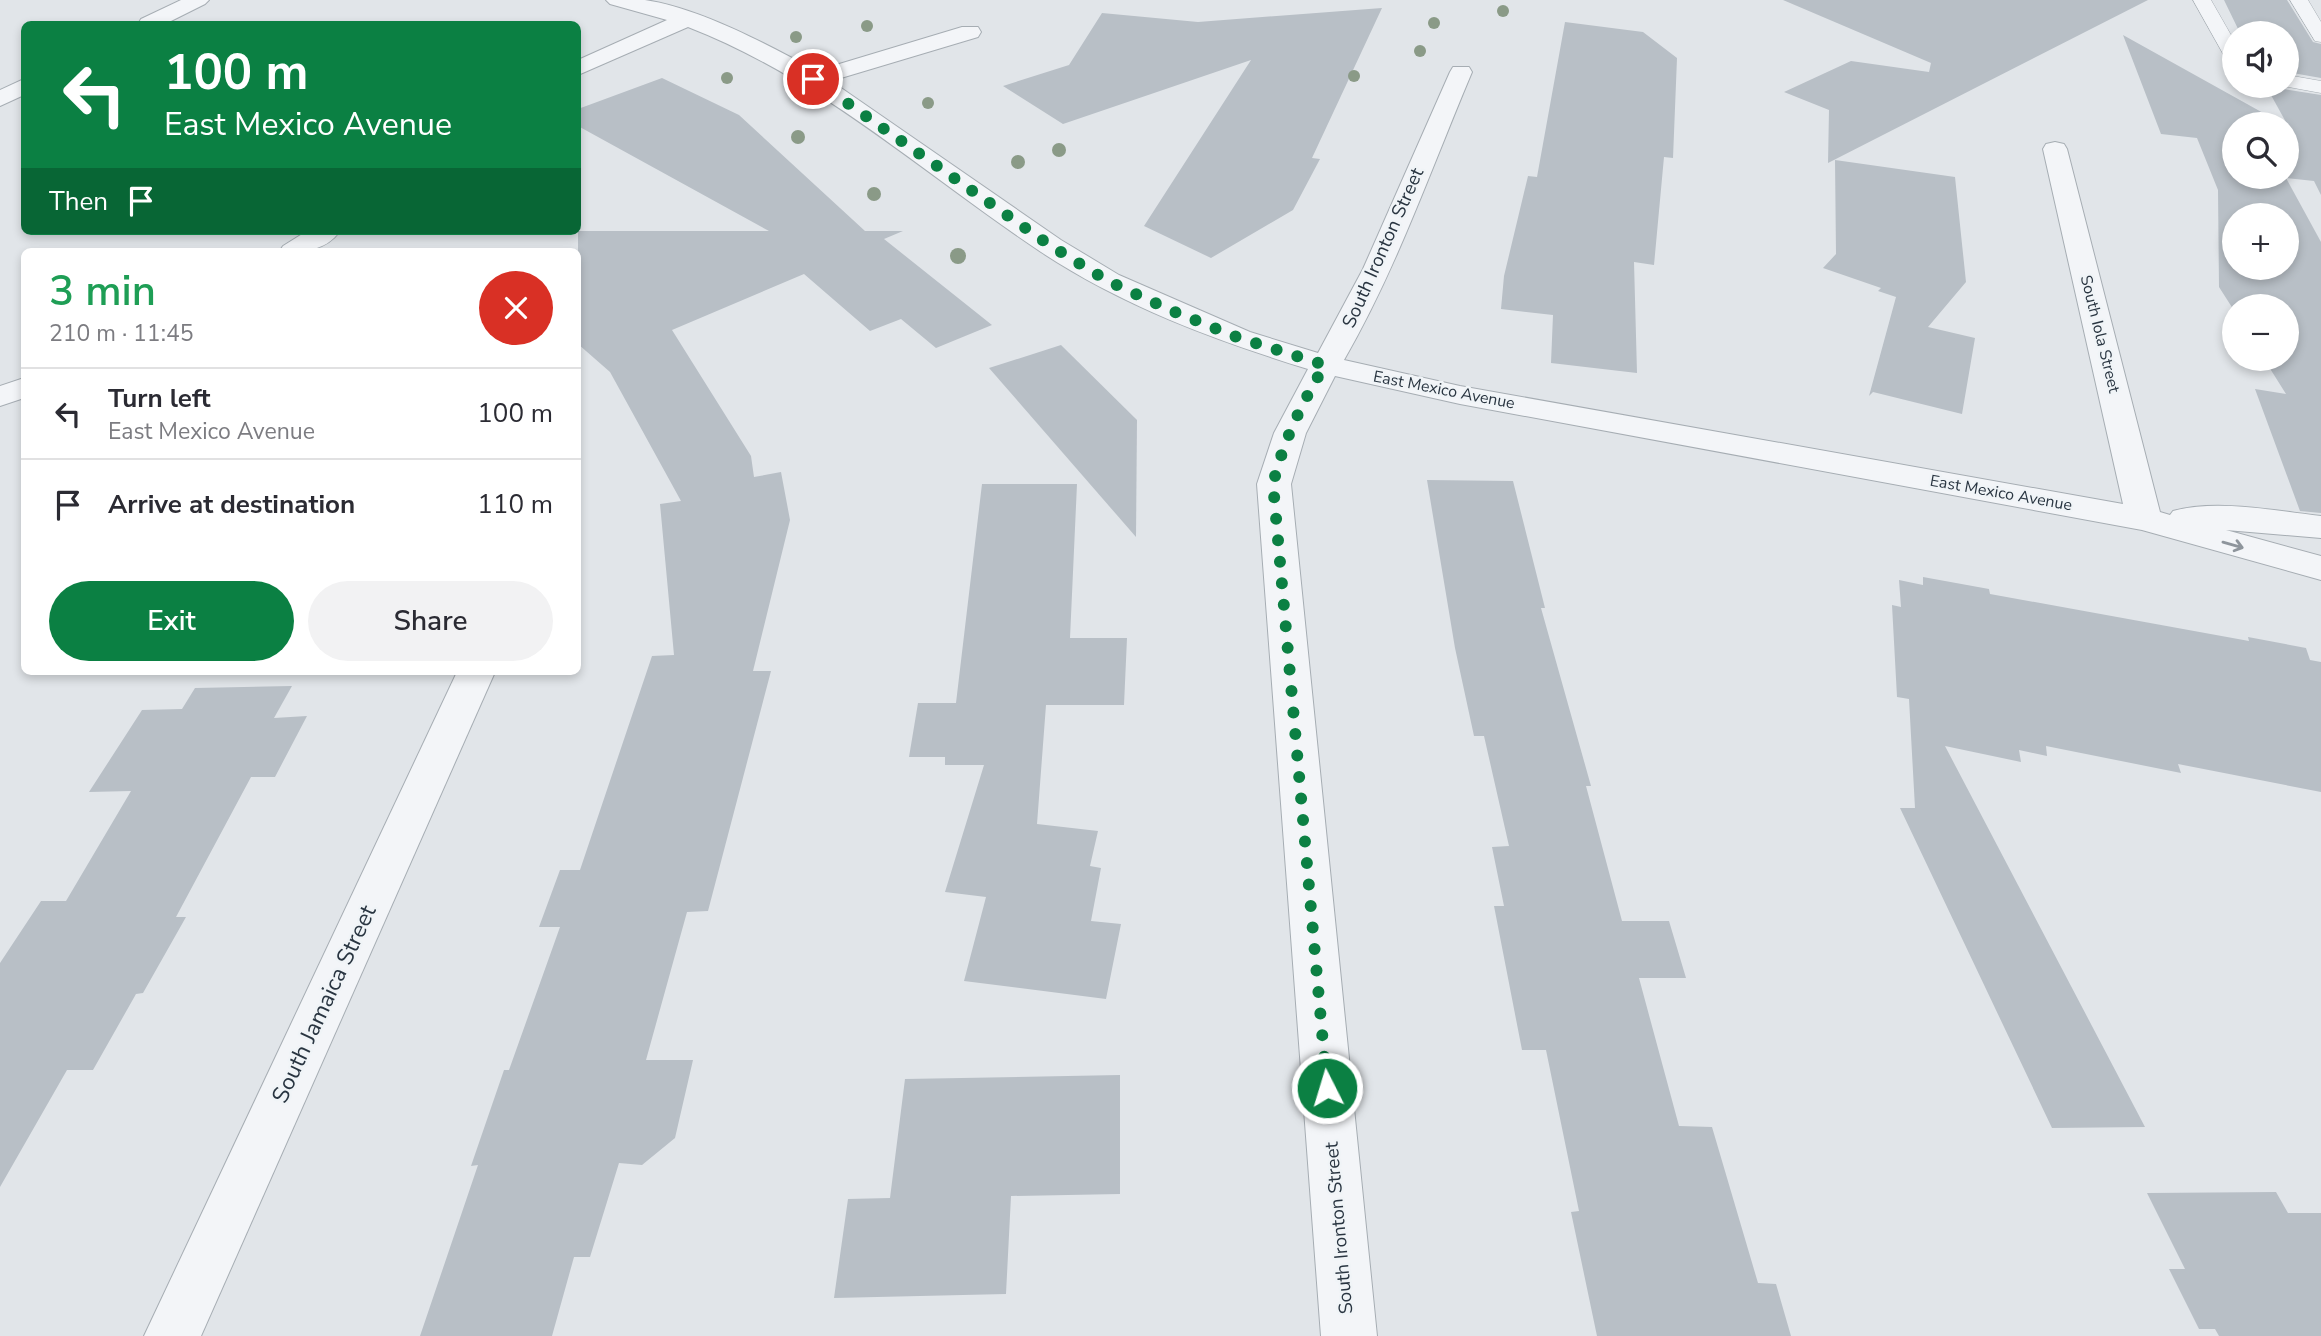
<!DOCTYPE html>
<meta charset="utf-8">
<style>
body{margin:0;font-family:"Nunito Sans",sans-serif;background:#f2f2f3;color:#2b2b33;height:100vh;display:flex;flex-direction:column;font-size:26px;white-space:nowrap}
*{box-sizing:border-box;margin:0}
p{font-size:23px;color:#7c7c81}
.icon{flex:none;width:38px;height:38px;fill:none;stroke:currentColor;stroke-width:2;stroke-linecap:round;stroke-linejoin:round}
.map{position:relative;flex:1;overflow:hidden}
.side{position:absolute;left:21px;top:248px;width:560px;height:427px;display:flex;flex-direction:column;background:#fff;border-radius:10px;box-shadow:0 4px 10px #0003}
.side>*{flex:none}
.banner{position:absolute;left:21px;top:21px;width:560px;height:214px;border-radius:10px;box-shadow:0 4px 10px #0003;background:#0b8043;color:#fff;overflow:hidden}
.fabs{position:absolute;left:2222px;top:21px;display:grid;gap:14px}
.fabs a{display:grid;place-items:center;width:77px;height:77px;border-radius:50%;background:#fff;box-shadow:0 4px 10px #0003;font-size:35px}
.pin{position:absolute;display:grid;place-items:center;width:60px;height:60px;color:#fff;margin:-30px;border:4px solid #fff;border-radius:50%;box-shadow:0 2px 7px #0007}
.me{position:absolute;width:77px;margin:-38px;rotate:355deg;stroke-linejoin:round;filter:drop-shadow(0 0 5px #0008)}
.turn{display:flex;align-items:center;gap:24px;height:147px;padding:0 28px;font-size:32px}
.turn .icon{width:91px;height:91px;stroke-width:2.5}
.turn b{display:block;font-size:49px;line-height:60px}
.then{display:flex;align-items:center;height:66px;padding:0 28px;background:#0003;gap:14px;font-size:26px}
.round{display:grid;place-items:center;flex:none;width:74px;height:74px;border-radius:37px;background:#f2f2f3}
.summary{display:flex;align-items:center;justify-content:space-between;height:119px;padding:0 28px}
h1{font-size:42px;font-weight:600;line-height:52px;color:#1e9e55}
.button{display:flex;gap:14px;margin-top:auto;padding:14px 28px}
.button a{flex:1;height:80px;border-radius:42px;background:#0b8043;color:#fff;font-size:28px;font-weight:600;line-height:80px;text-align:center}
.button a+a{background:#f2f2f3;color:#2b2b33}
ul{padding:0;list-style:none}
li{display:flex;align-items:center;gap:21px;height:91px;padding:0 28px;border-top:2px solid #e1e1e2}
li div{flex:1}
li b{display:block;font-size:26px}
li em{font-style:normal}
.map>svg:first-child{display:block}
.building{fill:#b8bfc6;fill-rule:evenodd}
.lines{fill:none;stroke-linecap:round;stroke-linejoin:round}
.service-casing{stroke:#a6adb3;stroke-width:1}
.minor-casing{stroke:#a6adb3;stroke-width:2}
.service{fill:#f3f5f8;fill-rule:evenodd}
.minor{fill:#f3f5f8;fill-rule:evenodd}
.tree{fill:#8a9a87}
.oneway{stroke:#8e959c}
.route{stroke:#0b8043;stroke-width:12;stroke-dasharray:0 21.6}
.labels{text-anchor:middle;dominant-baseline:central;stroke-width:5;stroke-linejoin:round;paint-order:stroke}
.far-street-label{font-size:16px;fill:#293541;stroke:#f0f4f7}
.street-label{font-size:19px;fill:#293541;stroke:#f0f4f7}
.near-street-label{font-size:23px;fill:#293541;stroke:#f0f4f7}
</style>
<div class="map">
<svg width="2321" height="1336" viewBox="0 0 2321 1336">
<rect width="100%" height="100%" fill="#e1e5e9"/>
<g class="building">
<polygon points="1783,0 2148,0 1828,163 1829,110 1784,92 1851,61 1929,72 1931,63"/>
<polygon points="2224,0 2287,0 2313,42 2321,44 2321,78 2287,72 2287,33 2240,33"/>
<polygon points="1382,8 1312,158 1320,159 1293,210 1211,258 1144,226 1251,60 1063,124 1003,86 1069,65 1102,13 1198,22"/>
<polygon points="1565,22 1643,32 1677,58 1673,158 1664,157 1654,265 1634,262 1637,373 1551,363 1553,315 1501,309 1504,276 1528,176 1537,177"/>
<path d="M2123,35L2283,124H2235V177H2287V124L2266,86H2280L2283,89L2321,95V195L2314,181L2286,178L2321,242V513L2300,511L2255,389L2286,394L2264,359H2287V306H2235V312L2219,287L2218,190L2197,138L2161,134ZM2235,215H2287V268H2235Z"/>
<polygon points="662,78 739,115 865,231 903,231 884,239 992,325 936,348 901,319 870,331 804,274 672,330 751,456 754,477 781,472 790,520 753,671 771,671 708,911 687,912 646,1060 693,1060 675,1138 642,1165 619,1163 590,1257 574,1257 552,1336 420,1336 478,1165 471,1166 504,1070 509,1070 560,927 539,927 560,870 580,870 652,656 674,655 660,504 681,501 610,372 578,344 578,231 769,231 578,126 578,109"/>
<polygon points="1835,160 1955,177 1966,282 1928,327 1975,338 1962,414 1873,392 1869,396 1896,297 1878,291 1881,288 1823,268 1836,254"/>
<polygon points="1061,345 1137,420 1136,537 989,368"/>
<polygon points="1427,480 1513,481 1545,608 1541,608 1591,786 1586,786 1622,921 1669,921 1686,978 1639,978 1679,1126 1712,1127 1758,1283 1776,1284 1791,1336 1597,1336 1571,1212 1579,1211 1546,1050 1522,1050 1494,906 1504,906 1492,847 1509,846 1484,736 1474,736 1455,648"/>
<polygon points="982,484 1077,484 1070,638 1127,638 1124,705 1046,705 1037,824 1098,831 1090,866 1101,868 1091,921 1121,924 1106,999 964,981 986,897 945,892 984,765 945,765 945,757 909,757 918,703 956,703"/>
<polygon points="1923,577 1989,589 1990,594 2249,641 2248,637 2306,648 2310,660 2321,662 2321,792 2178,764 2181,773 2046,746 2047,756 2019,750 2021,762 1945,746 2145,1127 2052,1128 1900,808 1915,808 1909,699 1897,697 1892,605 1901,607 1899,580 1923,585"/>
<polygon points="292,686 274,718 307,716 275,777 251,777 176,917 186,917 143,993 136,994 93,1070 67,1070 0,1187 0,963 41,901 66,901 131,791 89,792 142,710 182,709 195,688"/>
<polygon points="1120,1075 1120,1194 1011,1196 1006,1294 834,1298 848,1199 890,1198 905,1079"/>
<polygon points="2276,1192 2288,1213 2321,1213 2321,1336 2219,1336 2215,1329 2199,1329 2169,1269 2185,1269 2147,1193"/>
</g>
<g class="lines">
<g class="service-casing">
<g id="service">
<polygon points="2193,0 2211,0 2235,42 2235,64 2226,59"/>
<polygon points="2290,0 2308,0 2321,22 2321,42 2315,41"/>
<polygon points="2287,75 2321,81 2321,93 2283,86 2287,86"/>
</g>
</g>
<g class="minor-casing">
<g id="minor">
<polygon points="181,0 209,0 205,4 165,24 138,24 141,19"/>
<path d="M606,0C619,0 632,0 645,0C699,8 767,44 816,71L962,27H978L981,32L978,37L831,81L1061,240L1119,275L1250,332L1318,353L1363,269L1450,72L1453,67H1469L1472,72C1431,169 1397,268 1344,360L1460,386L2123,504L2043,149L2046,144L2055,142L2064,144L2067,149L2160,512L2170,515L2173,511C2217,499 2276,511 2321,516V538L2226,530L2321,556V580L2142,530L1460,404L1335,376L1306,433L1291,484L1377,1336H1321L1257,484L1274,433L1308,369C1214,340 1123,306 1041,252C924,174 820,78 688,27L578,75V60L667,20L610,4Z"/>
<polygon points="24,79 24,95 0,106 0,90"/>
<path d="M307,231H340C325,252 302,252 279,252L283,246Z"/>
<polygon points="24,378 24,398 0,406 0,386"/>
<polygon points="457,672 495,672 201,1336 144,1336"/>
</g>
</g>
<use href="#service" class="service"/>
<use href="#minor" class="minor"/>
</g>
<g class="tree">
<circle cx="1503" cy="11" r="6"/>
<circle cx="1434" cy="23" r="6"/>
<circle cx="867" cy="26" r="6"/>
<circle cx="796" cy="37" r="6"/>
<circle cx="1420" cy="51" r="6"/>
<circle cx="1354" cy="76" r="6"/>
<circle cx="727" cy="78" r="6"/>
<circle cx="928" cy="103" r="6"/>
<circle cx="798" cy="137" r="7"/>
<circle cx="1059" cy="150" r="7"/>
<circle cx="1018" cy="162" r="7"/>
<circle cx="874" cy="194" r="7"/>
<circle cx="958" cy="256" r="8"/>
</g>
<defs><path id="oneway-shaft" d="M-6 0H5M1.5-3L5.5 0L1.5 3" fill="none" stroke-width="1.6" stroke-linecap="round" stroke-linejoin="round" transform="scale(1.75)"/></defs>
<use class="oneway" href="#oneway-shaft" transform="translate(2233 545) rotate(16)"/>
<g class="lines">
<path class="route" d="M813,79L1051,246L1108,281L1170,310L1239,338L1325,365C1302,403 1284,439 1273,484L1327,1088"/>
</g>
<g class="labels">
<g class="far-street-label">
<text transform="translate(2100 334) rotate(76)">South Iola Street</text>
<text transform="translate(1444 390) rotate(11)">East Mexico Avenue</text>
<text transform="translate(2001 493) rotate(10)">East Mexico Avenue</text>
</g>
<g class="street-label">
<text transform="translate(1383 248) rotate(-66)">South Ironton Street</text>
<text transform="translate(1339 1228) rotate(-95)">South Ironton Street</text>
</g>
<g class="near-street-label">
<text transform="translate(324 1004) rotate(-65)">South Jamaica Street</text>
</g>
</g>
</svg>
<div class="fabs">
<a><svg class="icon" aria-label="sound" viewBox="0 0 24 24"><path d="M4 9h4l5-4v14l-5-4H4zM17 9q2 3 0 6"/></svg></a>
<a><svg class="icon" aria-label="search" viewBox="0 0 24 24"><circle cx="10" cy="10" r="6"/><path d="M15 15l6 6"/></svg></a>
<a>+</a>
<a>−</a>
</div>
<div class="pin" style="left:813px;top:79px;background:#d93025"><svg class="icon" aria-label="arrive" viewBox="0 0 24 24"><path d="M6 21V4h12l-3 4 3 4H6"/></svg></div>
<svg class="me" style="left:1327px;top:1088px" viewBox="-20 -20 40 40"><circle r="17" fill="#0b8043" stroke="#fff" stroke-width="3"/><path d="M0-11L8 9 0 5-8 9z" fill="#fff"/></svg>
<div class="banner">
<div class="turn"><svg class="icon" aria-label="left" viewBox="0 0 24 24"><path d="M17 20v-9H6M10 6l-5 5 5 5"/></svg><div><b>100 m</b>East Mexico Avenue</div></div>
<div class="then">Then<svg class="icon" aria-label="arrive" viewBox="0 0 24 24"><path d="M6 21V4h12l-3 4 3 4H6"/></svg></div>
</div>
<section class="side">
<div class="summary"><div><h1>3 min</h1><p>210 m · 11:45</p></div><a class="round" style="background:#d93025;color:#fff"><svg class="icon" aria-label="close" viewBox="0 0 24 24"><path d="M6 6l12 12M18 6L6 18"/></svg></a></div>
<ul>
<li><svg class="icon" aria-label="left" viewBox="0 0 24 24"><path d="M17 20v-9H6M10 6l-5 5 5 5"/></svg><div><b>Turn left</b><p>East Mexico Avenue</p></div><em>100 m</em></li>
<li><svg class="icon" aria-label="arrive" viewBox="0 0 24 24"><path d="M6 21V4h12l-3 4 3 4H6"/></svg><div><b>Arrive at destination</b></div><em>110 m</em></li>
</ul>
<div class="button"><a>Exit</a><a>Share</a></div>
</section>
</div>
